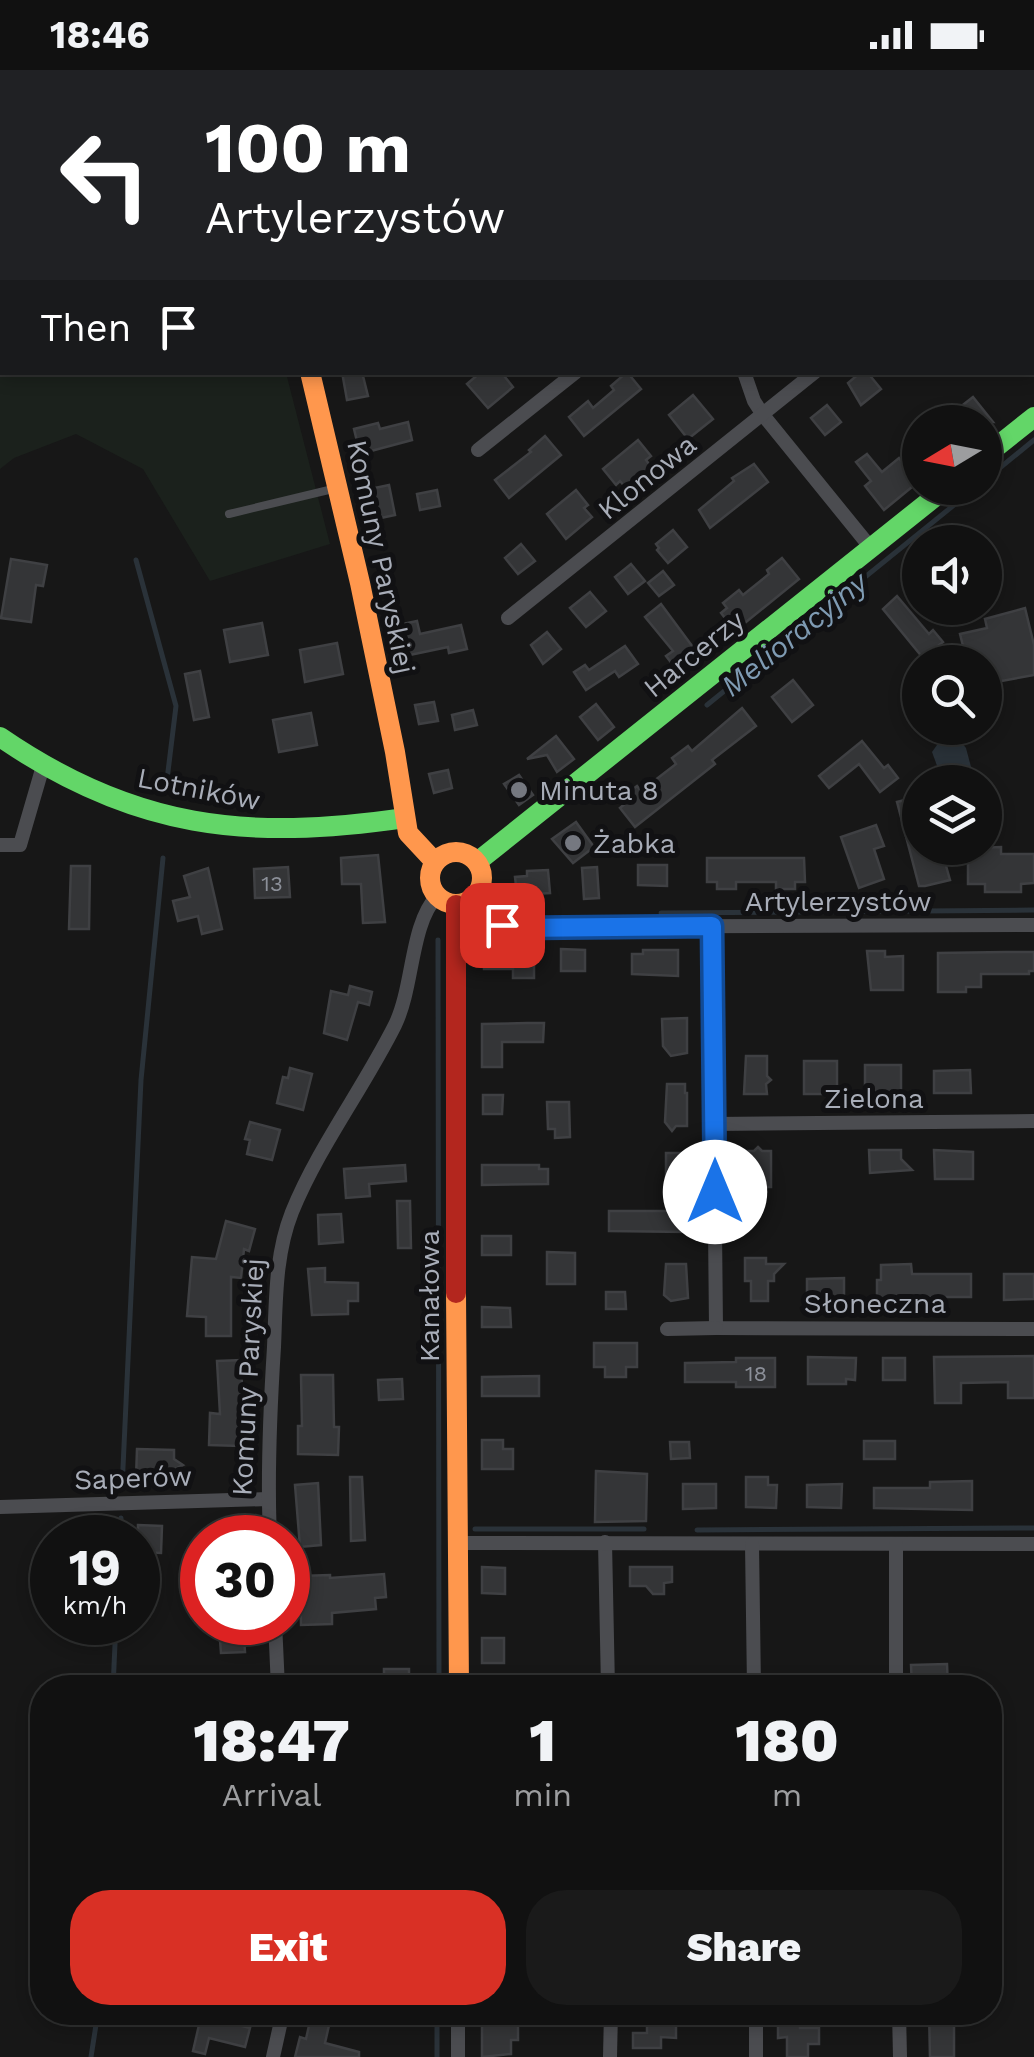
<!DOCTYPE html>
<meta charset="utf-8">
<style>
body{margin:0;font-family:"Work Sans",sans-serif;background:#1a1a1a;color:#f1f3f6;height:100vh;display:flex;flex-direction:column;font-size:38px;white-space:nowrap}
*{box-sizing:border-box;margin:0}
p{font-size:32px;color:#9c9d9f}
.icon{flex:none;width:55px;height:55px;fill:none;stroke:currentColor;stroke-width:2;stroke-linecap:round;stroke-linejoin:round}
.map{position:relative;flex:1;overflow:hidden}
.drawer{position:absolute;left:30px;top:1605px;width:972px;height:350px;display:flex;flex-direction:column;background:#111;border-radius:40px;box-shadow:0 5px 15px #0003,0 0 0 2px #303131}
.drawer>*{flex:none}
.guide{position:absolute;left:0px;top:0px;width:1035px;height:305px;box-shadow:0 5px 15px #0003,0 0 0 2px #303131;background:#202124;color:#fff;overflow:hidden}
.needle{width:65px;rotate:260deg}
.fabs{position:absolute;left:902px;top:335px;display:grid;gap:20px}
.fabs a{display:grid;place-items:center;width:100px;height:100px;border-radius:50%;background:#111;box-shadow:0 5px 15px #0003,0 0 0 2px #303131;font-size:50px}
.speed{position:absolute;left:30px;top:1445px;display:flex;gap:20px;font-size:50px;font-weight:700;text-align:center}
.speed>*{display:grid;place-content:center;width:130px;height:130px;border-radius:50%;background:#111;box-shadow:0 5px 15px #0003,0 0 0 2px #303131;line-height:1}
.speed small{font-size:25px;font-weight:400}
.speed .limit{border:15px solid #d22;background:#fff;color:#111}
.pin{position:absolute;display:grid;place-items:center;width:85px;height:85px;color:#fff;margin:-42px;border-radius:20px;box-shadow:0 5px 15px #0006}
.me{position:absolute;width:110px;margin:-55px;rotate:0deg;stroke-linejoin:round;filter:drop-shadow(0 0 8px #0008)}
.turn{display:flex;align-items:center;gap:35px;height:210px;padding:0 40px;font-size:45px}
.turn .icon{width:130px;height:130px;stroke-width:2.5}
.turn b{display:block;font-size:70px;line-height:85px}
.then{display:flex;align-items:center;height:95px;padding:0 40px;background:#0003;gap:20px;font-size:38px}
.eta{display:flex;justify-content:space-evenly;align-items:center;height:170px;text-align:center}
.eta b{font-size:60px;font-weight:800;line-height:70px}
.primary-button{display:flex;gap:20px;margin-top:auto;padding:20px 40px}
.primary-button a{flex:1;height:115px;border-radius:40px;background:#d93025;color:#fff;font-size:40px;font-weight:800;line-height:115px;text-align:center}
.primary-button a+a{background:#1a1a1a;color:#f1f3f6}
.status{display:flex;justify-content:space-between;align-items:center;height:70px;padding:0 50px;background:#111;direction:ltr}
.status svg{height:28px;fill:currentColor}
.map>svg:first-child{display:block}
.green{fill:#1b211c}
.water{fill:#2a3239}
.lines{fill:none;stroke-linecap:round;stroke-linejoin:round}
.stream{stroke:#2a3239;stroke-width:5}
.building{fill:#343537;stroke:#3f4043;stroke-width:2.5}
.lane{stroke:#4b4c50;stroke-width:8}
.street{stroke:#4b4c50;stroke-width:14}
.fast{stroke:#63d668;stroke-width:20}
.slow{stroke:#ff974d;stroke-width:20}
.jam{stroke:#b3261e;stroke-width:20}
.route-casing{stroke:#114b97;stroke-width:25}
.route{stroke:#1a73e8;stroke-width:18}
.poi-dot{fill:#757880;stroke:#111113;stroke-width:4}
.labels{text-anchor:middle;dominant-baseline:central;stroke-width:10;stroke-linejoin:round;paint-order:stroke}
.number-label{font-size:22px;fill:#8b8f98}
.street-label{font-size:28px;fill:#a8adb8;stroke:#111113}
.poi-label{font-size:28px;fill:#a8adb8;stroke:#111113;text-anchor:start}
.water-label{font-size:30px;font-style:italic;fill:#7f9bb3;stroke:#111113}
</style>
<div class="status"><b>18:46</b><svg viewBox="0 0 49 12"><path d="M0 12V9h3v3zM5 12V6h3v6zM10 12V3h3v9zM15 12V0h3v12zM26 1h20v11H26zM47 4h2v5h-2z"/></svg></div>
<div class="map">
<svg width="1034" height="1987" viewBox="0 0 1034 1987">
<rect width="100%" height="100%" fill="#171717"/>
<polygon class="green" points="0,0 208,2 2,2 2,302 286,303 330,474 210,511 143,399 76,364 14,388 0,399"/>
<polygon class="water" points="962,673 966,678 975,712 943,712 932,682 937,675"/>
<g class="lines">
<g class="stream">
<polyline points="985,410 1034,370"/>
<polyline points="136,490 176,636 166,718"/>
<polyline points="707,635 975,418"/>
<polyline points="661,843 1034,840"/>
<polyline points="438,870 439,1618"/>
<polyline points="122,1419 141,1010 163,788"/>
<polyline points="475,1459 644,1459"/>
<polyline points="697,1460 1034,1458"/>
<polyline points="120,1468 121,1448"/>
<polyline points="113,1618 116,1552"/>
<polyline points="91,1987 98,1942"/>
<polyline points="437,1987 437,1942"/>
</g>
</g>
<g class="building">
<polygon points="342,302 362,302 368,326 347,330"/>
<polygon points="481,302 501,302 513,317 488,338 467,314"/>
<polygon points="627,302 641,319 584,366 569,347 588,331 593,338 614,320 611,316"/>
<polygon points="861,302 867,302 881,319 861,335 848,313"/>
<polygon points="693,325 713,349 688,369 669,345"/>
<polygon points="973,327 993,352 941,352"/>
<polygon points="827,335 841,352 825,365 811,348"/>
<polygon points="408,352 412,370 360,384 354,359 378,353 380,359"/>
<polygon points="545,366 561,385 509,428 495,410 531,382 529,380"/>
<polygon points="638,370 651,386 646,390 652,398 627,419 620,411 616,415 603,399"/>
<polygon points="867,384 882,402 899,388 918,412 884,440 865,416 871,411 856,392"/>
<polygon points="754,394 768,412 710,458 699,440 734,411 732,408"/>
<polygon points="389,415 395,445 376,449 370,419"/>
<polygon points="437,420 440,436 420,440 417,424"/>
<polygon points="576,420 588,435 584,438 592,447 566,469 547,444"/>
<polygon points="673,460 687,477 668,493 657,480 659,478 656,474"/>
<polygon points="521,474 535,491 518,504 505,488"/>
<polygon points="782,488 799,509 735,561 721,543 727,538 723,533 739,520 743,525 769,504 767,500"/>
<polygon points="11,489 47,495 43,516 36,515 31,552 1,548"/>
<polygon points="631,494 645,511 628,524 615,507"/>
<polygon points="663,501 674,515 659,526 648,513"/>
<polygon points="590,522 606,541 586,557 570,538"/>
<polygon points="897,526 929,564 933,560 943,572 923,588 883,539"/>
<polygon points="661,534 701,588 680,604 666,586 673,581 645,547"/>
<polygon points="1025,538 1034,575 1034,605 985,614 985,592 967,592 960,564 987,558 985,549"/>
<polygon points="417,551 420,564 461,555 467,579 449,583 448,577 405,586 398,555"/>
<polygon points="262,553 268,585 230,592 224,560"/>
<polygon points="547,562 561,579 543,594 531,575"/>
<polygon points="337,573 343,604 305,612 300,580"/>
<polygon points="625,576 638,594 619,607 615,601 586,620 574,602 585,595 589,600"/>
<polygon points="200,601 209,647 194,650 185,604"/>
<polygon points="793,610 813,635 792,652 772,627"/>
<polygon points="434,632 438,651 419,654 415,635"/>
<polygon points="596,634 614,657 598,670 580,647"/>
<polygon points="742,638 756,656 712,690 715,694 635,757 620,738 627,732 623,727 637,716 641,721 676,694 672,688 688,676 692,681"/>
<polygon points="473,640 477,655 455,660 452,645"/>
<polygon points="311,643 317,675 279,682 273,650"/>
<polygon points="556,666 574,689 557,702 547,685 527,689"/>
<polygon points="862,671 884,698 888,695 898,708 880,722 859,694 829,718 819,706"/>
<polygon points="448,700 452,718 434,723 429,704"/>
<polygon points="519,705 533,725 519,735 504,714"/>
<polygon points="920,726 920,778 941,778 950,810 925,816 919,816 897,732"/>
<polygon points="576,752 594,777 573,793 552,769"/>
<polygon points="876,755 884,776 874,779 884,809 859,818 841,767"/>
<polygon points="1001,777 1001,784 1034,784 1034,813 1021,814 1021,822 985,822 985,814 968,814 968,784 977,784 977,778"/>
<polygon points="378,785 385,852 363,853 361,814 342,814 341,788"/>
<polygon points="707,788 804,788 805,812 795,812 795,819 776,819 776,812 736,812 736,819 717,819 717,812 707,812"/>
<polygon points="638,795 667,795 667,816 638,815"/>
<polygon points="71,796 90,796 89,859 69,859"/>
<polygon points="288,797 290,827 255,828 254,799"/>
<polygon points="597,797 599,828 584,829 582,798"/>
<polygon points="208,798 222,859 202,864 198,846 178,851 173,831 190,827 184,806"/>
<polygon points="548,800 550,823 517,825 515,807 527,806 527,801"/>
<polygon points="561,879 585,880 585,901 561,901"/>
<polygon points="483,880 534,881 534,908 513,908 513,899 484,899"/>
<polygon points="643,880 678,880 678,906 632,904 632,884 643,884"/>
<polygon points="867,881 885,881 885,887 903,886 903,920 871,920"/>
<polygon points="1006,882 1034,882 1034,901 1029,901 1029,904 981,904 981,917 966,917 966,922 938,922 938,883"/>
<polygon points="350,916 372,922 369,935 358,932 347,970 324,963 331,921 348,925"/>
<polygon points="687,948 687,983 671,986 663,976 662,949"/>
<polygon points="527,953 544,953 543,972 502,972 502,997 482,997 482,954"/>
<polygon points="746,986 767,986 767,1006 771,1010 766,1014 767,1024 744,1024"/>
<rect x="804" y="991" width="33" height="33"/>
<rect x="865" y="995" width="36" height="29"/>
<polygon points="290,998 312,1004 303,1040 277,1033 283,1007 288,1008"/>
<polygon points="970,1000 971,1023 934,1023 934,1001"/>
<polygon points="667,1014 685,1014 685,1023 687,1023 687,1056 676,1056 672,1061 665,1052"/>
<polygon points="483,1025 503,1025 502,1044 483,1044"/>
<polygon points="547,1032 569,1032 570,1067 555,1068 555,1059 548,1059"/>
<polygon points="250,1052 280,1060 272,1090 247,1084 250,1070 245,1069"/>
<polygon points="758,1077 762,1081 771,1081 771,1117 766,1117 765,1126 746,1126 745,1081 754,1081"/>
<polygon points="869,1080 901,1080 901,1089 912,1100 870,1103"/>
<polygon points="934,1080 973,1082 973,1109 935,1109"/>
<polygon points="666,1083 685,1083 686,1112 666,1113"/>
<polygon points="405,1095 406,1111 369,1114 370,1126 346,1128 344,1099"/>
<polygon points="482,1095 539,1095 539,1099 548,1099 548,1114 482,1115"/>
<polygon points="397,1131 410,1131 411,1178 398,1178"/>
<polygon points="609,1141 688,1141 687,1162 609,1161"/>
<polygon points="341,1144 343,1172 319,1174 318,1145"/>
<polygon points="226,1151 255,1159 249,1181 244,1179 241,1208 231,1207 231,1266 206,1266 206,1247 187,1246 192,1187 216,1189"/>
<rect x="482" y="1166" width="29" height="19"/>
<polygon points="547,1182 575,1183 575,1214 547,1214"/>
<polygon points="745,1188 766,1188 766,1194 784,1194 774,1204 774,1211 768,1211 768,1231 751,1231 751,1211 745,1211"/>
<polygon points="666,1194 686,1194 688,1228 671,1231 664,1225"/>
<polygon points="911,1194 912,1204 971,1204 971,1227 913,1227 913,1231 877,1232 877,1210 881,1210 881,1195"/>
<polygon points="325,1198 325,1212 358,1213 358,1231 348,1231 348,1244 312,1245 308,1199"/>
<polygon points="1004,1204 1034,1204 1034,1229 1004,1230"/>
<polygon points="844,1208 844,1231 807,1232 807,1209"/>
<polygon points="606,1222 625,1222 626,1239 606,1239"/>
<polygon points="482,1237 510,1238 511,1257 482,1257"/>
<polygon points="594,1273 637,1273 637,1297 626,1297 626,1307 605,1307 605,1297 594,1297"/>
<polygon points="1034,1286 1034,1328 1008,1328 1008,1312 961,1313 961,1333 935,1333 934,1287"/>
<polygon points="808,1287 856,1288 855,1310 846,1309 846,1314 808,1314"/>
<polygon points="736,1288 775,1288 775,1317 736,1317 736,1312 685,1312 685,1293 736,1292"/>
<rect x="883" y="1288" width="22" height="22"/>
<polygon points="242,1290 241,1376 209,1375 210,1343 220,1344 217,1291"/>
<polygon points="301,1305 333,1305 334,1357 339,1357 338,1385 298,1384 298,1356 302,1356"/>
<polygon points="539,1306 539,1326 482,1326 482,1307"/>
<polygon points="402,1309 403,1329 379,1330 378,1310"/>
<polygon points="482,1370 503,1370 503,1379 513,1379 513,1399 482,1399"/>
<rect x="864" y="1371" width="31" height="18"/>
<polygon points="670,1372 689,1372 690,1388 671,1389"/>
<polygon points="137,1379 174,1380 174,1389 183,1395 173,1400 173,1409 136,1408"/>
<polygon points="596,1401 647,1404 646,1451 595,1452"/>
<polygon points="350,1407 362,1407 365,1470 351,1471"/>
<polygon points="746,1407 768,1407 768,1415 777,1415 776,1438 746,1437"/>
<polygon points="972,1411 972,1440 874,1438 874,1418 930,1418 930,1412"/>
<polygon points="318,1413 321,1475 300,1477 295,1415"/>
<polygon points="683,1414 716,1414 716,1438 683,1439"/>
<polygon points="842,1414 841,1438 807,1437 807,1415"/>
<polygon points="138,1455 162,1456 161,1483 138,1482"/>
<polygon points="482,1497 505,1498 505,1524 482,1523"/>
<polygon points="630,1497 672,1497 672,1512 664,1513 664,1524 653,1524 646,1516 630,1516"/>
<polygon points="384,1504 386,1527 375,1528 376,1539 332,1543 332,1554 301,1555 300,1506 330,1505 330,1508"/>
<polygon points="243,1555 245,1582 221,1583 219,1557"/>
<rect x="482" y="1568" width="22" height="25"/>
<polygon points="947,1594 948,1618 912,1618 911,1595"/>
<rect x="384" y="1599" width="25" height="19"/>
<polygon points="202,1942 215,1942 214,1949 250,1958 245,1977 209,1968 205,1984 193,1981"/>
<polygon points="312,1942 332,1942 325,1973 359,1982 359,1987 295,1987 300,1967 306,1969"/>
<polygon points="647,1942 676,1945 676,1968 661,1967 661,1978 633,1978 633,1963 647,1963"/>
<polygon points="929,1942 954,1942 954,1987 930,1987"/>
<polygon points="497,1950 502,1955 518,1955 518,1970 511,1970 511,1984 482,1987 482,1954 492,1954"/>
<polygon points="800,1951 800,1958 819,1958 819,1974 808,1974 808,1987 787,1987 787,1967 778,1968 778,1952"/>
</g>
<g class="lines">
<polyline class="lane" points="229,444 337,418"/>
<g class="street">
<polyline points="401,0 401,2"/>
<polyline points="555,0 555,2"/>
<polyline points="705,0 705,2"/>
<polyline points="859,0 860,2"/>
<polyline points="1014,0 1014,2"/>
<polyline points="1032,155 1034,167"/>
<polyline points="744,302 754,331 763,345 871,478"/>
<polyline points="478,380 576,302"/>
<polyline points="508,548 815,302"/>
<polyline points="0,775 20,775 43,696"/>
<polyline points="475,827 496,851 516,857 1034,855"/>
<polyline points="712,857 716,1258 1034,1259"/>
<polyline points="715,1054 1034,1051"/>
<polyline points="667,1259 716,1258"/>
<polyline points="0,1437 268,1429"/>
<path d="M270,1468C267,1404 270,1340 274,1277C276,1231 275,1185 292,1142C319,1076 363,1019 395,955C414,916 410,855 437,826"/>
<polyline points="605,1472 608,1618"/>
<polyline points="456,1473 1034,1474"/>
<polyline points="752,1474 754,1618"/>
<polyline points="275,1552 278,1618"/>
<polyline points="896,1618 896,1474"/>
<polyline points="756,1942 756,1987"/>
<polyline points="899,1942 900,1987"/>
<polyline points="273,1987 283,1942"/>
<polyline points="458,1987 458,1942"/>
<polyline points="610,1987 611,1942"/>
</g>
<g class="fast">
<polyline points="230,0 230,2"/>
<polyline points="985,386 1034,347"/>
<path d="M0,667C134,759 247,771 405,748"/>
<polyline points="477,792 946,418"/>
</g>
<g class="slow">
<polyline points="310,302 360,513 395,682 408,763 435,792"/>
<circle cx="456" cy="808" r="26"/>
<polyline points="456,1223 459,1618"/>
</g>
<polyline class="jam" points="456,835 456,1223"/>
</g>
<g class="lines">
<g class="route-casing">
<polyline id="route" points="502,855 516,858 712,856 715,1122"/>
</g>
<use href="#route" class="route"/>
</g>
<g class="poi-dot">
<circle cx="519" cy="720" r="10"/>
<circle cx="573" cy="773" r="10"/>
</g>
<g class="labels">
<g class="number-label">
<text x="272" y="813">13</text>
<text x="756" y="1303">18</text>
</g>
<g class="street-label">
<text transform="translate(647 407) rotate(-39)">Klonowa</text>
<text transform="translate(381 487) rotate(78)">Komuny Paryskiej</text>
<text transform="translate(694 584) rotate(-39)">Harcerzy</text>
<text transform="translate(199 719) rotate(11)">Lotników</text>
<text x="838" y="831">Artylerzystów</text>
<text x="874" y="1028">Zielona</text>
<text transform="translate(429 1226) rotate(-90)">Kanałowa</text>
<text x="875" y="1233">Słoneczna</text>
<text transform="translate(248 1307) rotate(-87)">Komuny Paryskiej</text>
<text transform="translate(133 1408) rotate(-2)">Saperów</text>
</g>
<g class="poi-label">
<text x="539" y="720">Minuta 8</text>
<text x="593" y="773">Żabka</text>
</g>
<g class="water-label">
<text transform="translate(794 564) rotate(-39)">Melioracyjny</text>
</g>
</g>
</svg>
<div class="fabs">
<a><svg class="needle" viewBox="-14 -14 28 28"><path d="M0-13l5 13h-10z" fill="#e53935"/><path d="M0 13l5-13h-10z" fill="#9c9d9f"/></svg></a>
<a><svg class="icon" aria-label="sound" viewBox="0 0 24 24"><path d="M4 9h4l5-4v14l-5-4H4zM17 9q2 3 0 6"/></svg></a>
<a><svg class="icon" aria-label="search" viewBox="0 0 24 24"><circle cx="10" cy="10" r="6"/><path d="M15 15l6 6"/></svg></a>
<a><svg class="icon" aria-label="layers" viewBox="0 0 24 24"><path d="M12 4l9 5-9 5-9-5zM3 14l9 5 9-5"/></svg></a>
</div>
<div class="speed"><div>19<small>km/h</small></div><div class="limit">30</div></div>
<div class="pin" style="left:502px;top:855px;background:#d93025"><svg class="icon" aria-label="arrive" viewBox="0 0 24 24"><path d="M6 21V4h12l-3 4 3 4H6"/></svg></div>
<svg class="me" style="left:715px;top:1122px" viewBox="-20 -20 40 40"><circle r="19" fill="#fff"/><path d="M0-13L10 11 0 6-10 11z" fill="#1a73e8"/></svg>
<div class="guide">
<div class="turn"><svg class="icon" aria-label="left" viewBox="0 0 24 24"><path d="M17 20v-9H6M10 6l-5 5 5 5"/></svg><div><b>100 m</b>Artylerzystów</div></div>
<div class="then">Then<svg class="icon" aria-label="arrive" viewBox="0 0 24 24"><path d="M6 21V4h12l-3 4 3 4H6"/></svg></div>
</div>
<section class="drawer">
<div class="eta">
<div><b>18:47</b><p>Arrival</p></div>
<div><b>1</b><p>min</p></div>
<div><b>180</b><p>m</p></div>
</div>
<div class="primary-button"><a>Exit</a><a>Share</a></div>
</section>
</div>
